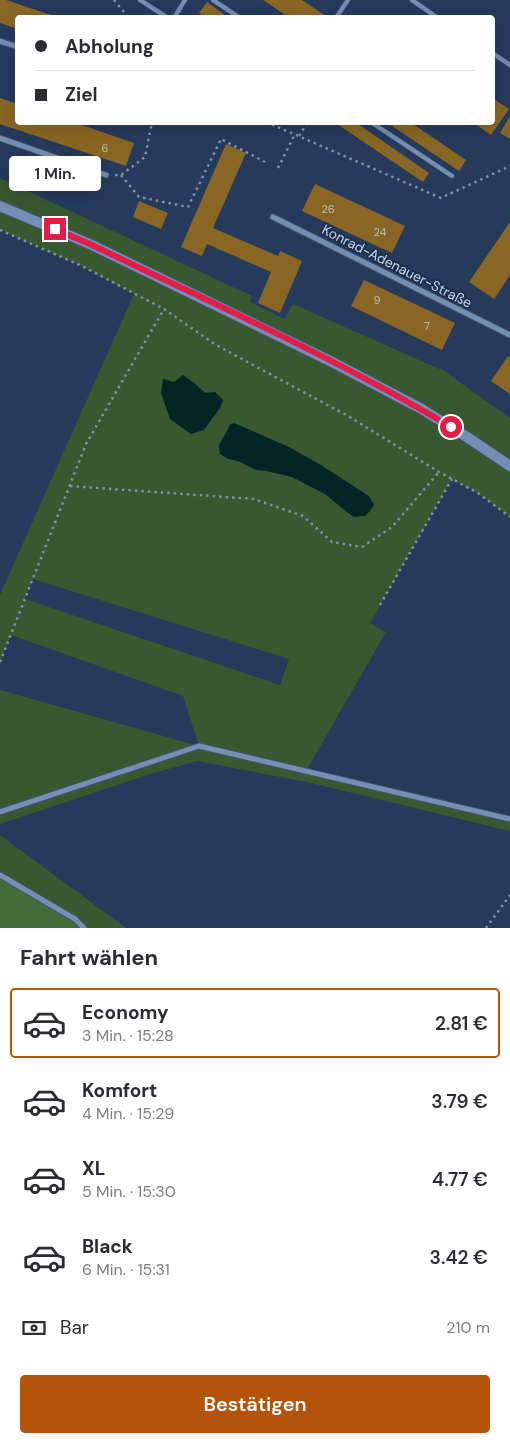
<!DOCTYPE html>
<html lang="de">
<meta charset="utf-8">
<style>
body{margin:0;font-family:"DM Sans",sans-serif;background:#f2f2f3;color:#2b2b33;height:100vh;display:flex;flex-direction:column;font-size:19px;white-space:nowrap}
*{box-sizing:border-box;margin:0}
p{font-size:16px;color:#7c7c81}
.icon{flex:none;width:28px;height:28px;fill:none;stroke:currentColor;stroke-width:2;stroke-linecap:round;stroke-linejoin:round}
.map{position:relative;height:928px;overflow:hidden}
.panel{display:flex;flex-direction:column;background:#fff;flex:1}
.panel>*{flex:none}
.banner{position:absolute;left:15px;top:15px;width:480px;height:110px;border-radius:5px;box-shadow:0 5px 20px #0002;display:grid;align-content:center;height:110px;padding:0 20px;background:#fff}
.end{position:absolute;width:22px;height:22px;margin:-11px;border:6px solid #e11d48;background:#fff;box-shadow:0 0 0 2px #fff}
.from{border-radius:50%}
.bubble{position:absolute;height:35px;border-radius:5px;background:#fff;box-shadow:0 5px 20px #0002;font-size:16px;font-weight:600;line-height:35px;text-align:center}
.banner b{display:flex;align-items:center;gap:18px;height:48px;font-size:19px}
.banner b+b{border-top:1px solid #e1e1e2}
.banner i{width:12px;height:12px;background:#2b2b33}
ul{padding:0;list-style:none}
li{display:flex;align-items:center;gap:15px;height:70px;margin:0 10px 8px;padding:0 10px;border:2px solid transparent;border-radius:5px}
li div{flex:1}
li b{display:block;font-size:19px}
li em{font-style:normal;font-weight:600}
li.active{border-color:#b45309}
li>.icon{width:45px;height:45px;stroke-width:1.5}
h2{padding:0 20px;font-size:22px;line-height:60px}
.pay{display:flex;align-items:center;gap:12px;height:55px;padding:0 20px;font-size:19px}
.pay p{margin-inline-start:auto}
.action{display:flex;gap:10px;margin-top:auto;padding:10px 20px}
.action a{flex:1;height:58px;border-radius:5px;background:#b45309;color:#fff;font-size:20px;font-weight:600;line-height:58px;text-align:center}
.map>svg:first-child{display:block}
.green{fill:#38582f;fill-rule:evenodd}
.forest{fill:#436d38}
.water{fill:#042526}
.building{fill:#896623}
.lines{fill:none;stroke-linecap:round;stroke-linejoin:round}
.lane-casing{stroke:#425470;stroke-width:5.5}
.street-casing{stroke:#425470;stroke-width:7}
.secondary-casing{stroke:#425470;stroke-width:12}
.path{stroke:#7f8faa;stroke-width:2.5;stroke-dasharray:2.5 4;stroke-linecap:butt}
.lane{stroke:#758eb4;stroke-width:4}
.street{stroke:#758eb4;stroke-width:5}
.secondary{stroke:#758eb4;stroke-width:10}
.route{stroke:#e11d48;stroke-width:6}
.labels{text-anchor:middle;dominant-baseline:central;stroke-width:4;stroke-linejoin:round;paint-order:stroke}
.number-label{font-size:11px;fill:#babbba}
.street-label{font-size:14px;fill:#cad7ec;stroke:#1c3050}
</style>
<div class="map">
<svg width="510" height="928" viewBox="0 0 510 928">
<rect width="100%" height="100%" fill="#263a5c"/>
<g class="green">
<path d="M 0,178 L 252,296 L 250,302 L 284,319 L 293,304 L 444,371 L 510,418 L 510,517 L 478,493 L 452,479 L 370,623 L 386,632 L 306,771 L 510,819 L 510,831 L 307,782 L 197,761 L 147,775 L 0,824 L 0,690 L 199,746 L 183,696 L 11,635 L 0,662 L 0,595 L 134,294 L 82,266 L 0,230 ZM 163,379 L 174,382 L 194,383 L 205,393 L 170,419 L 166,407 ZM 33,579 L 289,659 L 280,685 L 25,599 Z"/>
<polygon points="0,835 126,928 84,928 0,875"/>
</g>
<polygon class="forest" points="0,875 75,919 84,928 0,928"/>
<g class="water">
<polygon points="183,375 194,383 205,393 215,392 223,400 220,408 204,430 191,434 170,419 161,393 163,379 174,382"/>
<polygon points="234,423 289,447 321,465 369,496 374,505 370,511 365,516 354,517 348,513 325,494 292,477 266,471 256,470 238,461 228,459 220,454 219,445 230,425"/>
</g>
<g class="building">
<polygon points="0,0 6,0 60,18 18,18 18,29 0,23"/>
<polygon points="263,0 302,0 329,18 290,18"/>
<polygon points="207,2 229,18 206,18 199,13"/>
<polygon points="0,98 18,104 18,122 73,122 134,143 126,166 0,124"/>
<polygon points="492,98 509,109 491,135 472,122 492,122"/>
<polygon points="510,116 510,139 500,133"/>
<polygon points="334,122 355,122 429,173 423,182"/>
<polygon points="386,122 410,122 466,160 459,171"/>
<polygon points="226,144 246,153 213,228 278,256 280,251 302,261 280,313 258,303 271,272 207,244 202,256 181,247"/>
<polygon points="315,184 405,226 392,253 302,211"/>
<polygon points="139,201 168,213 161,229 133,217"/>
<polygon points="510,222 510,275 494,299 469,282"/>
<polygon points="364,280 455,323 442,350 351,306"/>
<polygon points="508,356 510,358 510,394 491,381"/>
</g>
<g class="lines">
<defs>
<g id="lane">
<polyline points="140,0 168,18"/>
<polyline points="213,0 240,18"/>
<polyline points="412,0 438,18"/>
<polyline points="174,18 185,0"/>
<polyline points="336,18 348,0"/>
<polyline points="492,53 510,65"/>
<polyline points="371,122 452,176"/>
</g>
<g id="street">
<polyline points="0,41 18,47"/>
<polyline points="0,138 106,175"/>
<polyline points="273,217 510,335"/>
<polyline points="0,812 199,746 510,819"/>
<polyline points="0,875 75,919 84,928"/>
</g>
<polyline id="secondary" points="0,206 92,245 330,361 420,408 467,437 510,466"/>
</defs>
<use href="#lane" class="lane-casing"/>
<use href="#street" class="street-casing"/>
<use href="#secondary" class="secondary-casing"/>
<g class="path">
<polyline points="114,0 129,18"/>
<polyline points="266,122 441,198 510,166"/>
<polyline points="299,136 308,122"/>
<polyline points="278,168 295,134"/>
<polyline points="115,175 121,175 145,157 152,122"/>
<polyline points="121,175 139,197 188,207 221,139 265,162"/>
<polyline points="0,230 82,266 164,309 216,345 348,416 439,472 478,493 510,517"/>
<polyline points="70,486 254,499 303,516 332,542 362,547 392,527 439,472"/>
<polyline points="380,605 452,479"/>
<polyline points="0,662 86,444 164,309"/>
<polyline points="486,928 510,895"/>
</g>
<use href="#lane" class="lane"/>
<use href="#street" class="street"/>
<use href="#secondary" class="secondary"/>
</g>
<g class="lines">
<path class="route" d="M 55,229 L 92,245 C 212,303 336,358 451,427"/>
</g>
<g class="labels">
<g class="number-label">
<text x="105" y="148">6</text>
<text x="328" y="209">26</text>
<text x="380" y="232">24</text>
<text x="377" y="300">9</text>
<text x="427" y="326">7</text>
</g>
<g class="street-label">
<text transform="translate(397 266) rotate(27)">Konrad-Adenauer-Straße</text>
</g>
</g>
</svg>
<i class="end from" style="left:451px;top:427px"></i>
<i class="end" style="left:55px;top:229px"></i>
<div class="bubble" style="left:9px;top:156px;width:92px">1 Min.</div>
<div class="banner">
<b><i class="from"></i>Abholung</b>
<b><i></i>Ziel</b>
</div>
</div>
<section class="panel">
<h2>Fahrt wählen</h2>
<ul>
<li class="active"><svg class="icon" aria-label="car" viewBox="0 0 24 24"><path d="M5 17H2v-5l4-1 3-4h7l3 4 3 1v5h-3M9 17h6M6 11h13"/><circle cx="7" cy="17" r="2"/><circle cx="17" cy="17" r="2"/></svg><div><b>Economy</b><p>3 Min. · 15:28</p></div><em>2.81 €</em></li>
<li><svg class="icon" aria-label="car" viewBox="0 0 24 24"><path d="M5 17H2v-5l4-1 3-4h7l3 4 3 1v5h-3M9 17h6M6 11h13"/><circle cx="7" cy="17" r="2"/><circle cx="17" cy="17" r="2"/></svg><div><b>Komfort</b><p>4 Min. · 15:29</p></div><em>3.79 €</em></li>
<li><svg class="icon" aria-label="car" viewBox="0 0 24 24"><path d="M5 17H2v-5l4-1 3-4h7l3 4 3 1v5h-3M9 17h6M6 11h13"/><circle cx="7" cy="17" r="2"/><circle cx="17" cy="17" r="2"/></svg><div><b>XL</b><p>5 Min. · 15:30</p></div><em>4.77 €</em></li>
<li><svg class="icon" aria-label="car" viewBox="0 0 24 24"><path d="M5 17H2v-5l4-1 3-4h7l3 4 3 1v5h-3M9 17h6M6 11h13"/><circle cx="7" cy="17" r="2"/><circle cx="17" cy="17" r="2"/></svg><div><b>Black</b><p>6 Min. · 15:31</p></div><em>3.42 €</em></li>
</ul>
<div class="pay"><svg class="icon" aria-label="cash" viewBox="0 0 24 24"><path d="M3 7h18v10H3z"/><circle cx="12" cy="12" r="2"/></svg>Bar<p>210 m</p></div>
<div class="action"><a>Bestätigen</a></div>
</section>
